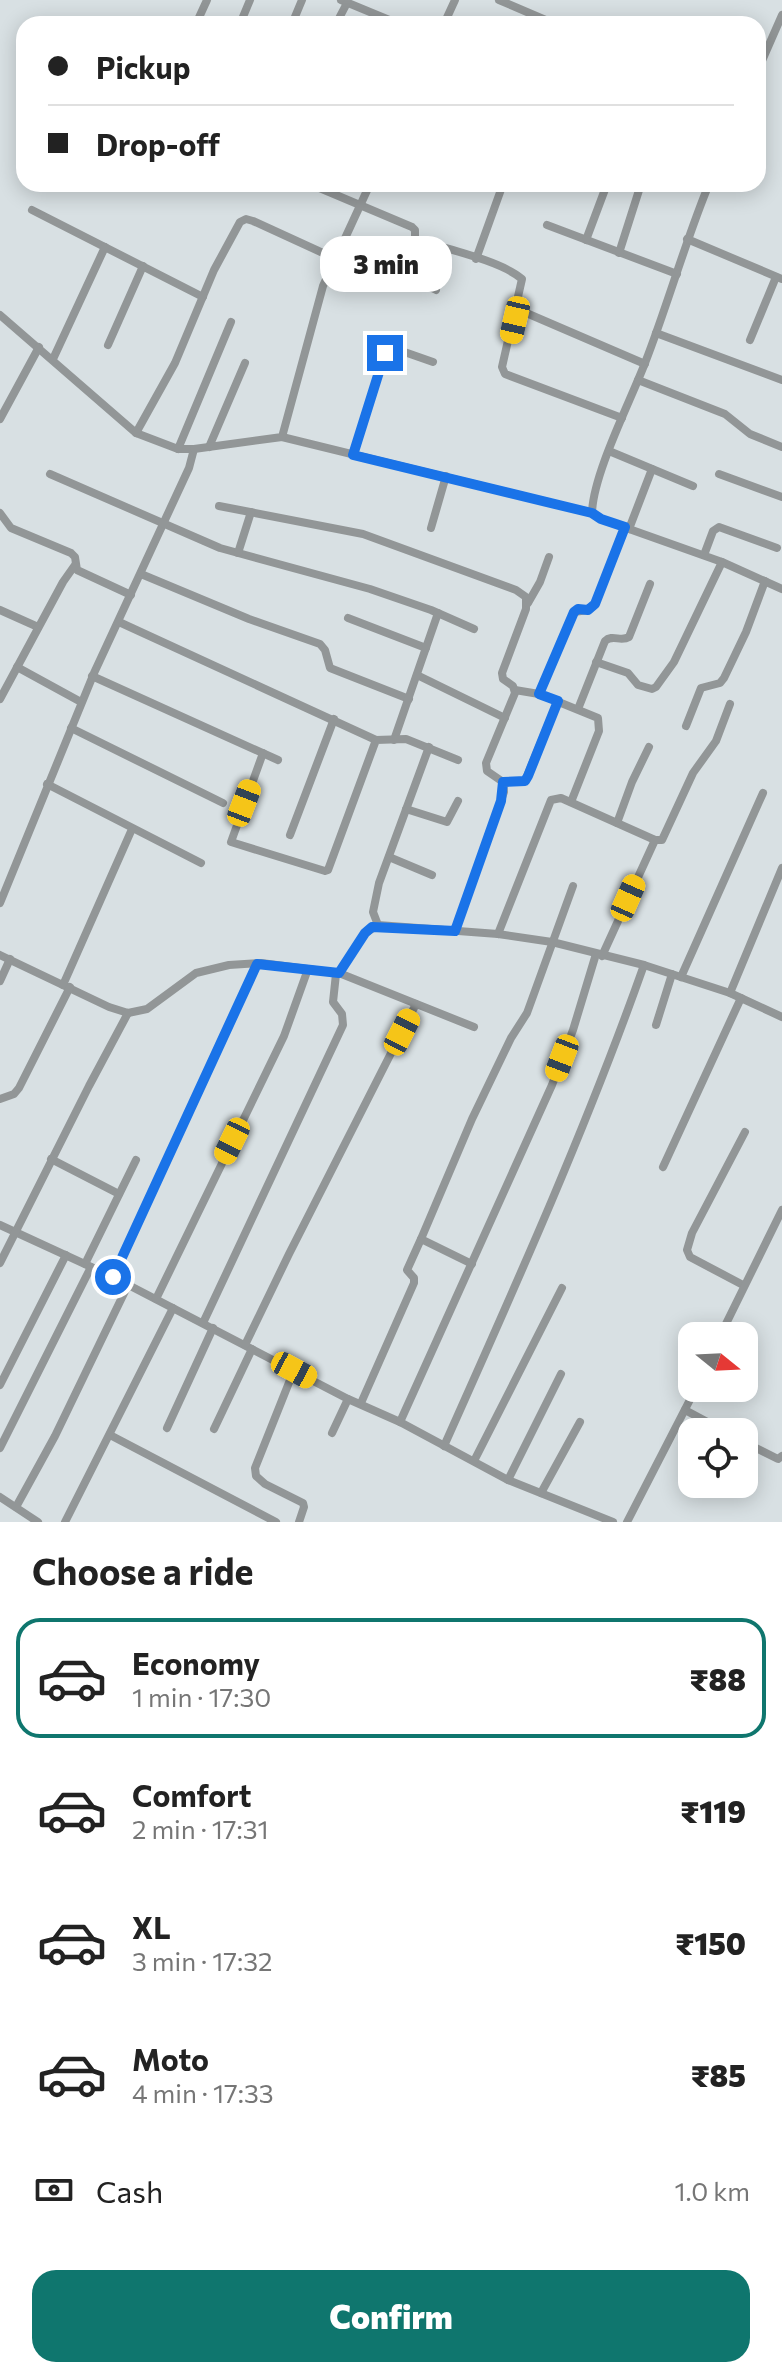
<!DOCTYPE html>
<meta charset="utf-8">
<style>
body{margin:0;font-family:Commissioner,sans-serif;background:#f2f2f2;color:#222;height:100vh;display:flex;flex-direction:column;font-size:30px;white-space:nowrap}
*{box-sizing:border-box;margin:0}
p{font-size:26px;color:#767676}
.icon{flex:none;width:44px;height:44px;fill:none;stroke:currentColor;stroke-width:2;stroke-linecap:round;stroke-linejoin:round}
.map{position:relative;height:1522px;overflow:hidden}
.sheet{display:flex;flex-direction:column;background:#fff;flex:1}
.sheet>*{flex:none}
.banner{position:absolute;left:16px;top:16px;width:750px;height:176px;border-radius:24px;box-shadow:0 4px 20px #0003;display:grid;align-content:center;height:176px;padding:0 32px;background:#fff}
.needle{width:52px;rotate:108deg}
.tools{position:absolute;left:678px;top:1322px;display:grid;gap:16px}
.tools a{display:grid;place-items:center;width:80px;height:80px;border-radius:16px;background:#fff;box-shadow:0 4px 20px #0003;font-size:40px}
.end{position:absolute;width:36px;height:36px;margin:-18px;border:10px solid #1a73e8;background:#fff;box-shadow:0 0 0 4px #fff}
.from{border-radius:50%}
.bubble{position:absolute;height:56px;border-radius:24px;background:#fff;box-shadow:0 4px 20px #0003;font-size:26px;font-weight:800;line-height:56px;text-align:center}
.car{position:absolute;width:24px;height:48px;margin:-24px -12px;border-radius:10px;box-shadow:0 0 6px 2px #0007;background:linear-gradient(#f5c518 24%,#345 0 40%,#f5c518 0 76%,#345 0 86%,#f5c518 0)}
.banner b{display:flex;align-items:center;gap:28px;height:76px;font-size:30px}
.banner b+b{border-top:2px solid #e0e0e0}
.banner i{width:20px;height:20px;background:#222}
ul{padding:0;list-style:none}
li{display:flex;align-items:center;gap:24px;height:120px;margin:0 16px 12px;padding:0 16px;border:4px solid transparent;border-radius:24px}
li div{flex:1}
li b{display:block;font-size:30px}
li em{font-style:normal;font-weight:800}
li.current{border-color:#0f766e}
li>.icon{width:72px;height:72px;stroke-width:1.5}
h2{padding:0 32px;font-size:36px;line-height:96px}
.pay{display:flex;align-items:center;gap:20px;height:88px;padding:0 32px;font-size:30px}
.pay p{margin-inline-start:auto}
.primary-button{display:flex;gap:16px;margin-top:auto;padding:16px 32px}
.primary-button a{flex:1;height:92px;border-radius:24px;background:#0f766e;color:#fff;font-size:32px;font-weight:800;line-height:92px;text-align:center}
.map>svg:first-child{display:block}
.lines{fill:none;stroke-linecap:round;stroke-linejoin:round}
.minor{stroke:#929697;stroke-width:8}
.route{stroke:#1a73e8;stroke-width:10}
</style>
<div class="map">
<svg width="782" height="1522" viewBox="0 0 782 1522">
<rect width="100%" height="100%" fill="#d8e0e3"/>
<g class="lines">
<g class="minor">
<polyline points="341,0 399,24"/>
<polyline points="499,0 555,24"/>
<polyline points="196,24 207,0"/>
<polyline points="240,24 250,0"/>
<polyline points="292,24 302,0"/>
<polyline points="336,24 347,3"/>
<polyline points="444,24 455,0"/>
<polyline points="758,70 782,15"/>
<polyline points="310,184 412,227 415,230 415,239 404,275 436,290"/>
<path d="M 709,184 C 685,242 668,304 645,363 C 630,402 593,474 592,513 L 601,519 L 722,562 L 782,589"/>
<polyline points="32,210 203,297"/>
<polyline points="547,225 677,274"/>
<path d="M 415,239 C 443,248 502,261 522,279 L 502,367 L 505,374 L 622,418"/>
<polyline points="687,239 782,279"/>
<polyline points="586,240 607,184"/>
<polyline points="619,253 641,184"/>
<polyline points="476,259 503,184"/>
<polyline points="517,309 645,364"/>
<polyline points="0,315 136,433 178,449 194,449 189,468 94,673 0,903"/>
<polyline points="656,333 782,380"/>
<polyline points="750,340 776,277"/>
<polyline points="108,345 143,266"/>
<polyline points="53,359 105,247"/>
<polyline points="638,380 725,414 750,434 782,447"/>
<polyline points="0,419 39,347"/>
<polyline points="136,433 175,363 214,270 240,222 246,219 253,221 336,259"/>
<polyline points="282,437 592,513"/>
<polyline points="209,447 245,363"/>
<polyline points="178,449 231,322"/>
<polyline points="194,449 282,437 323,286 370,184"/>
<polyline points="609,451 693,486"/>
<polyline points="353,455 386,350 393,348 433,362"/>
<polyline points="50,474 220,548 370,589 431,610 474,629"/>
<polyline points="719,474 782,497"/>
<polyline points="219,506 363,534 516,590 526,597 526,609 502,673 503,679 513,686 515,693 486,763 487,771 503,782 504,792 455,931"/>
<polyline points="0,513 11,528 71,553 75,557 77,570 131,595"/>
<polyline points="431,528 446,476"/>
<polyline points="629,529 652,469"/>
<polyline points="238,553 251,512"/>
<polyline points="704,555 713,531 719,527 777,548"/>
<polyline points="141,574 249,619 320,644 325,650 330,668 409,699"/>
<polyline points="528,603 540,582 549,557"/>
<polyline points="0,610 38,627"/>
<polyline points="348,618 426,648"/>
<polyline points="119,622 376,740"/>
<polyline points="596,662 628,673 638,685 652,689 656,687 674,662 722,562"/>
<polyline points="17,667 81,702"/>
<polyline points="417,675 505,718"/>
<polyline points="92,676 278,760"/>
<polyline points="515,690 539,694 598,718 599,731 571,802"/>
<polyline points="539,694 574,612 588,610 595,604 625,527"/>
<polyline points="0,699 63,582 75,565"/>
<path d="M 578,709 L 605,641 C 612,634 621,642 629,637 L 650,584"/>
<polyline points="686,726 701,688 720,683 724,678 746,632 765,581"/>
<polyline points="71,728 223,803"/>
<polyline points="394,740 438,613"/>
<polyline points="263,753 231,842 325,871 328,870 376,740 406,739 458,760"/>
<polyline points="503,782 525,781 558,701"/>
<polyline points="47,784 201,863"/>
<polyline points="406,809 447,822 458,801"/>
<polyline points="617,823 632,782 649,747"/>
<polyline points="290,835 334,719"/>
<polyline points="389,857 432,875"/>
<polyline points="378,925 373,912 379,883 429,747"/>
<polyline points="498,934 551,800 561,798 655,840 662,840 693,773 716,741 730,704"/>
<polyline points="0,955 109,1007 128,1013 147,1009 196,973 229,965 261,963 339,973 365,933 378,925 498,934 552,942 644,965 730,993 782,1017"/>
<polyline points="602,956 655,840"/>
<polyline points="339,973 474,1027"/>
<polyline points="681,977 763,793"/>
<polyline points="0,981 10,959"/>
<polyline points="63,985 132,829"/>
<polyline points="730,993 782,868"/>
<polyline points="656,1025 672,974"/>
<polyline points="0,1099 14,1094 19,1088 70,987"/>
<polyline points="51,1159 119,1194"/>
<polyline points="663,1167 741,998"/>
<polyline points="0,1225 113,1277 348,1399 400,1422 508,1480 613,1522"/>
<polyline points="0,1263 89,1086 128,1013"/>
<polyline points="85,1264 136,1160"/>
<polyline points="472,1264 421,1239 472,1119 511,1038 527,1013 573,886"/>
<polyline points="113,1277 257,964"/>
<polyline points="743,1285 690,1257 687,1250 692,1233 745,1132"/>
<polyline points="156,1299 284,1036 308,969"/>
<polyline points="203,1323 343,1025 342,1014 333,1002 336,974"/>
<polyline points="720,1336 782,1210"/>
<polyline points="245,1345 289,1254 416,1004"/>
<polyline points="294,1370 255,1468 256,1476 265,1484 303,1503 304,1507 299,1522"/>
<polyline points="0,1385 66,1255"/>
<polyline points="361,1403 414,1283 414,1278 407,1270 421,1239"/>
<polyline points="685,1410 726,1432"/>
<polyline points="400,1422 552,1085 573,1030 596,954"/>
<polyline points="167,1428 213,1328"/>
<polyline points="214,1429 252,1349"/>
<polyline points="332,1433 348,1399"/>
<polyline points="110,1435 276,1522"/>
<polyline points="744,1442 778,1459 782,1456"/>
<path d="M 444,1446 C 515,1287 586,1129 644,965"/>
<polyline points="0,1448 91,1267"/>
<polyline points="474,1461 562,1288"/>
<polyline points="508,1480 561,1374"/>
<polyline points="541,1493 580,1422"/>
<polyline points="0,1497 38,1522"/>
<polyline points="16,1507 55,1436 128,1285"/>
<polyline points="65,1522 173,1308"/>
<polyline points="627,1522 696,1388"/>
</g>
</g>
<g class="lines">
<polyline class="route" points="113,1277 257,964 339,973 365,933 372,927 455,931 501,801 503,782 525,781 528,776 558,701 539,694 574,612 578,609 588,610 595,604 625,527 601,519 592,513 353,455 385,353"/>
</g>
</svg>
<div class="tools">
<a><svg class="needle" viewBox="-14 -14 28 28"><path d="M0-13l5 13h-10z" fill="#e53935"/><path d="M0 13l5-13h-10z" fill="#767676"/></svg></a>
<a><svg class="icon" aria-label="locate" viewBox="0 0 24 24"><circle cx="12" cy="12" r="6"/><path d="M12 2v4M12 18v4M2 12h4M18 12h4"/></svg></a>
</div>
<i class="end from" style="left:113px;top:1277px"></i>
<i class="end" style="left:385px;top:353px"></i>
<div class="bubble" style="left:320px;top:236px;width:132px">3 min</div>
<i class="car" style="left:515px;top:320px;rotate:193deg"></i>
<i class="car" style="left:244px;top:803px;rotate:21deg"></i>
<i class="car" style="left:628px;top:898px;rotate:24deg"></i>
<i class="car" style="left:402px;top:1032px;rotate:27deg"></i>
<i class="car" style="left:562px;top:1058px;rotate:201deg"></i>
<i class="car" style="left:232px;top:1141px;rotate:206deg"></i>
<i class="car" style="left:294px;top:1370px;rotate:118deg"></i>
<div class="banner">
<b><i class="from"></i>Pickup</b>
<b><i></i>Drop-off</b>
</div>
</div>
<section class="sheet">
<h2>Choose a ride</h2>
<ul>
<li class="current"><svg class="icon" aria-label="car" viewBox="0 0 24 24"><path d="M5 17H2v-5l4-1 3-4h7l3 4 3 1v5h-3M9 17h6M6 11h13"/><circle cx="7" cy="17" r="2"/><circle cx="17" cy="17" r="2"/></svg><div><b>Economy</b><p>1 min · 17:30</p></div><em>₹88</em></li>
<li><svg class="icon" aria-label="car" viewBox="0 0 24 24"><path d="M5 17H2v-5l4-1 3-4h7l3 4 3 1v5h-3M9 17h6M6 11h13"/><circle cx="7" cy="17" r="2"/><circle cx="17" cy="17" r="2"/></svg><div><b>Comfort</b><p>2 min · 17:31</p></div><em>₹119</em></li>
<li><svg class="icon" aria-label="car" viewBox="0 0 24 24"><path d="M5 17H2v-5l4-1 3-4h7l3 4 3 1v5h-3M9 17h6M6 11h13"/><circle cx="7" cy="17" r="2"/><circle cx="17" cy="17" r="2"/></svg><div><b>XL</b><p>3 min · 17:32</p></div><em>₹150</em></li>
<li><svg class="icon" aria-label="car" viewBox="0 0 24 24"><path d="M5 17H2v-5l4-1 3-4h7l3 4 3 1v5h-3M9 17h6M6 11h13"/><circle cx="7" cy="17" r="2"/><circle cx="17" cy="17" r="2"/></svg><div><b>Moto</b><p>4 min · 17:33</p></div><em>₹85</em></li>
</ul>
<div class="pay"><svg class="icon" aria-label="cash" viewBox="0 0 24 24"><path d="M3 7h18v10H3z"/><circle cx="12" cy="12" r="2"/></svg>Cash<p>1.0 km</p></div>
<div class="primary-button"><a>Confirm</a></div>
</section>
